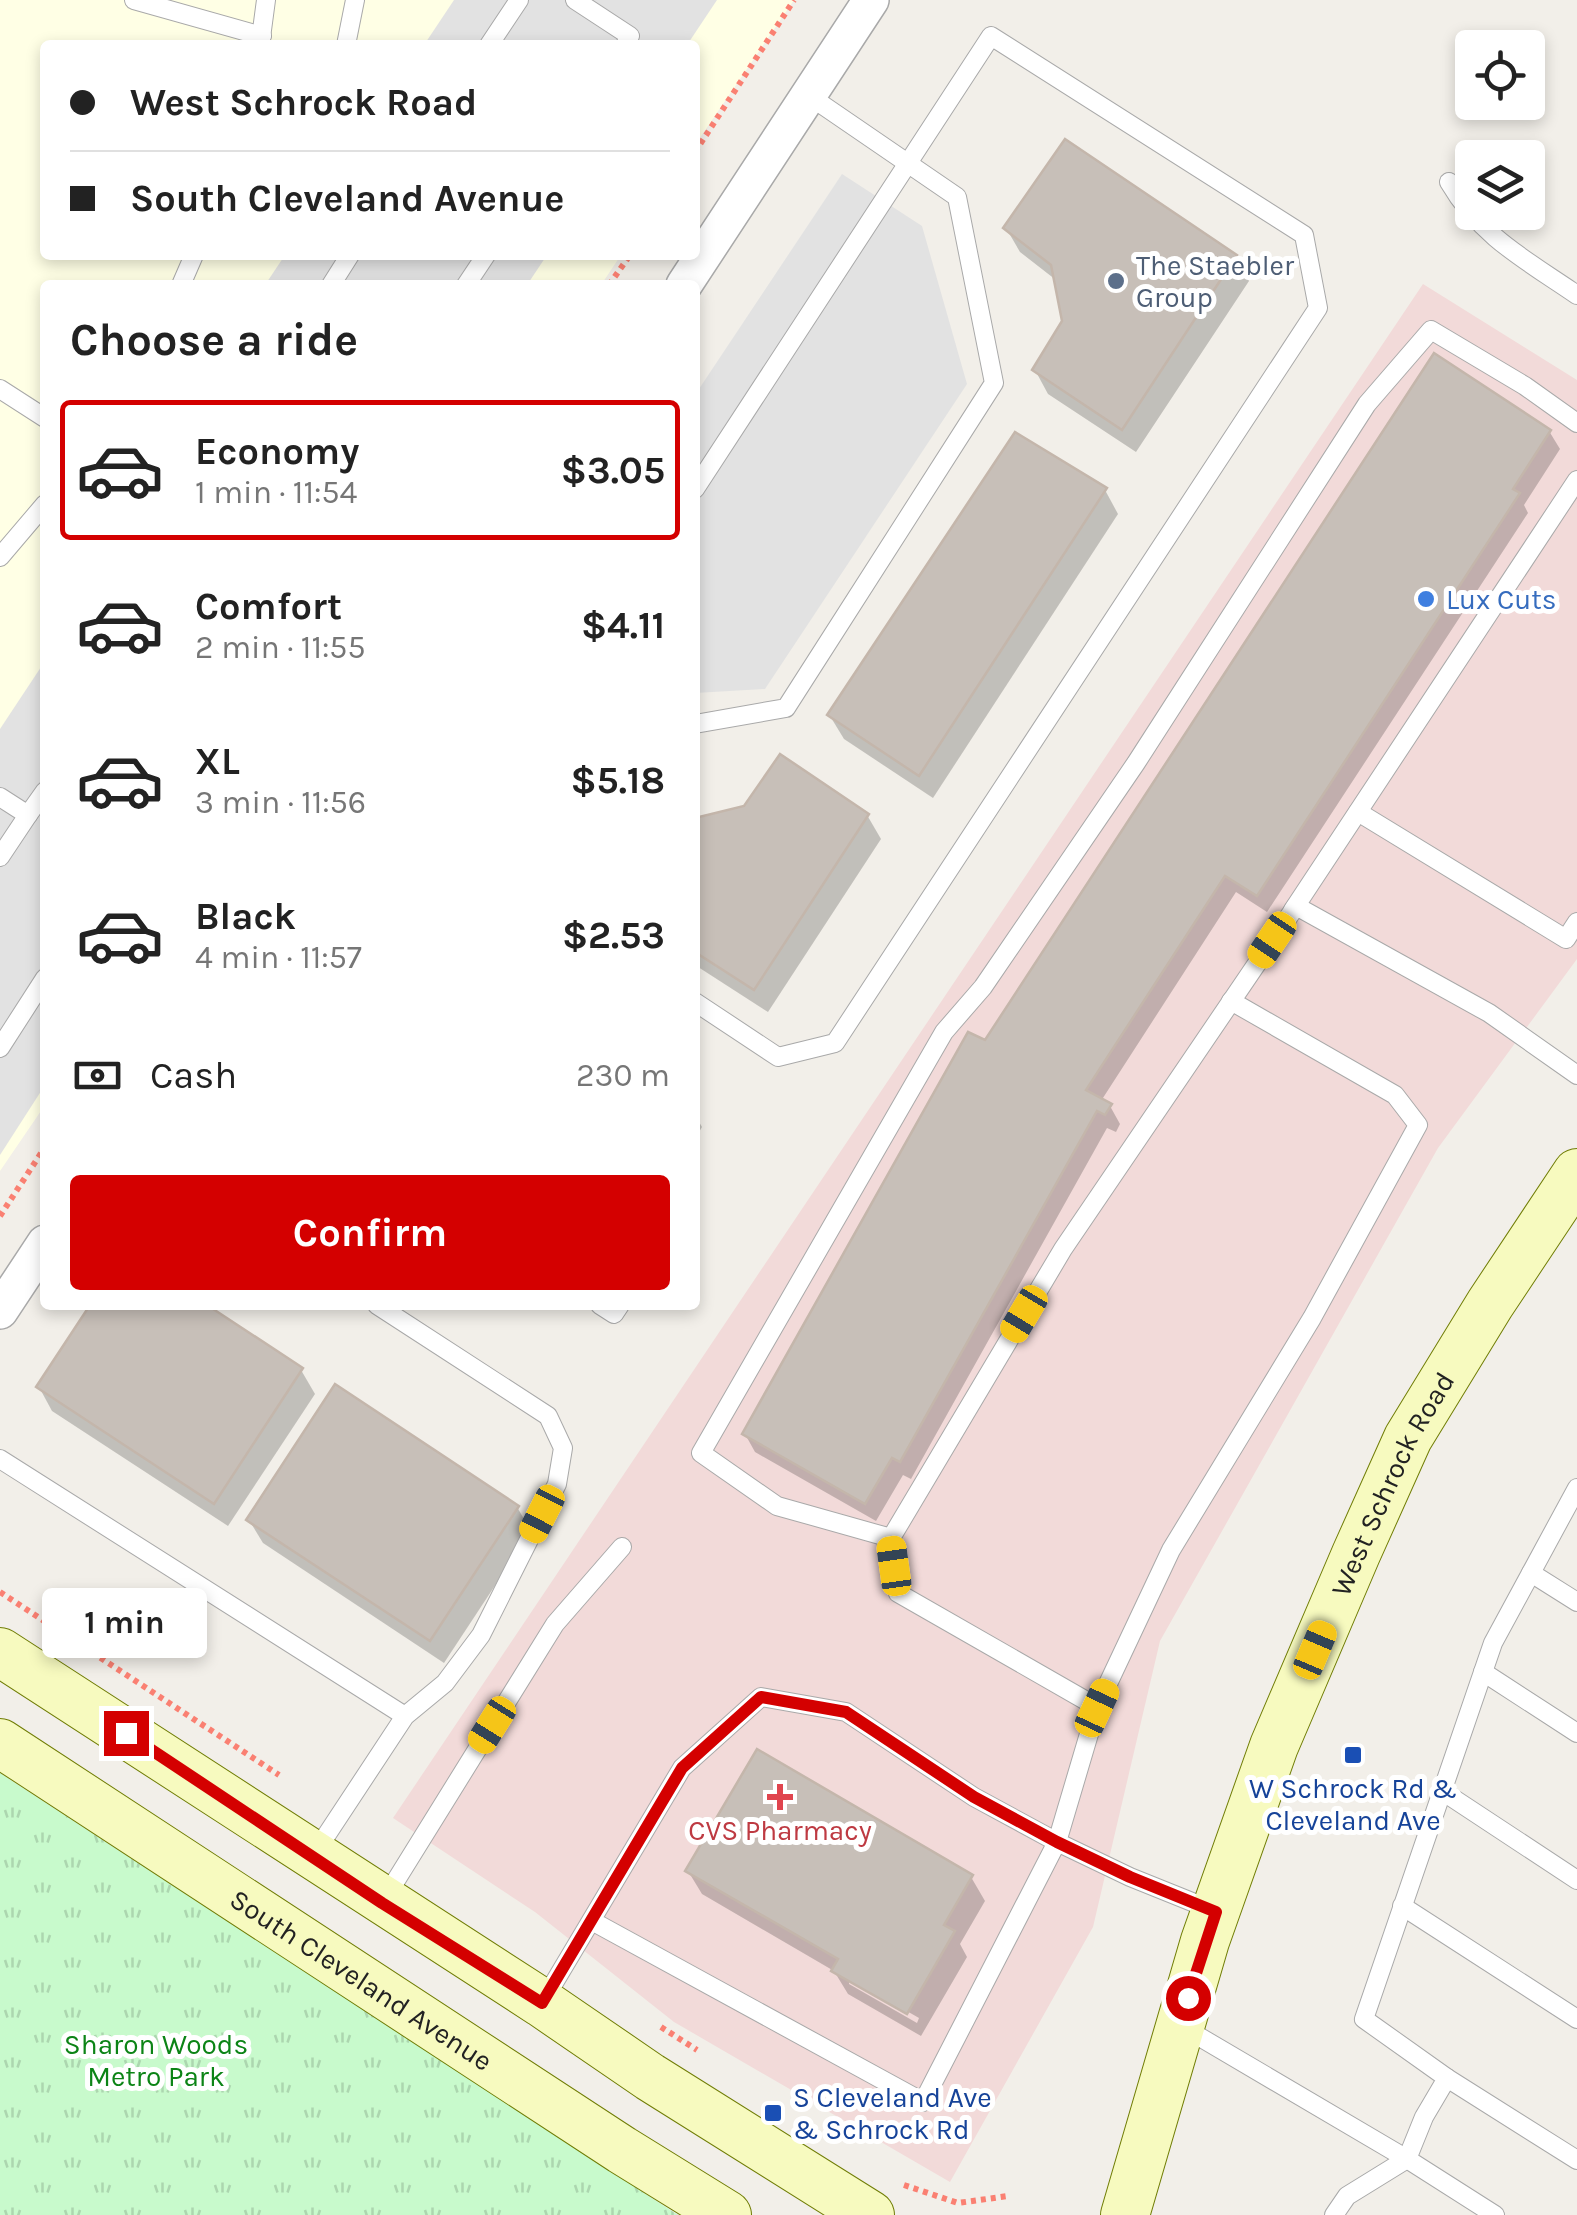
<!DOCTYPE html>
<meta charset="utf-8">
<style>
body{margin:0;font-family:Karla,sans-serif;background:#f6f6f6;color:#222;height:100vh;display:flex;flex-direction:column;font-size:38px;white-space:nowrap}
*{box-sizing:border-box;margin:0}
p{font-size:32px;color:#767676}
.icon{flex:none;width:55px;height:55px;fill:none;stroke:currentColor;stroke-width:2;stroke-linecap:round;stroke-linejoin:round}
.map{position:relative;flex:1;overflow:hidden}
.sheet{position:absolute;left:40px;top:280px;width:660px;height:1030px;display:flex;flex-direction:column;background:#fff;border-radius:10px;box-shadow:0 5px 15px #0003}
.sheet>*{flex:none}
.guide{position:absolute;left:40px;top:40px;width:660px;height:220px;border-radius:10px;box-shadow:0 5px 15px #0003;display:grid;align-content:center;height:220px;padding:0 30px;background:#fff}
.buttons{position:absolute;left:1455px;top:30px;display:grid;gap:20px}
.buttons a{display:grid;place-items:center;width:90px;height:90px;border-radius:10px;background:#fff;box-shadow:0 5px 15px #0003;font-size:50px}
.end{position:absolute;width:45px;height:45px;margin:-22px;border:12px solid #d40000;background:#fff;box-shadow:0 0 0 5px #fff}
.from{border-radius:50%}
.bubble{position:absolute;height:70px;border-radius:10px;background:#fff;box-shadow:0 5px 15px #0003;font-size:32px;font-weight:700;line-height:70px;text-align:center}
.car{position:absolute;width:30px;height:60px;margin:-30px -15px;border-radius:12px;box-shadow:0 0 8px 2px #0007;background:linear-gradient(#f5c518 24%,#345 0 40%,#f5c518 0 76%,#345 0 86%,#f5c518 0)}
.guide b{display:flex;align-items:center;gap:35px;height:95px;font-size:38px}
.guide b+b{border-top:2px solid #e0e0e0}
.guide i{width:25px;height:25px;background:#222}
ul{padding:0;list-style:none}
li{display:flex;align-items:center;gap:30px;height:140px;margin:0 20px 15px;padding:0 10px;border:5px solid transparent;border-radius:10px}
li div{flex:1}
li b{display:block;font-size:38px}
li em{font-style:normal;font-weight:700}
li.on{border-color:#d40000}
li>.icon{width:90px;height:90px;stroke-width:1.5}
h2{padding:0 30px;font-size:45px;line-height:120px}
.pay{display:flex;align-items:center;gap:25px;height:110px;padding:0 30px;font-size:38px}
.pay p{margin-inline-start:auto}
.primary-button{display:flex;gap:20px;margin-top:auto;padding:20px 30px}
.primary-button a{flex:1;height:115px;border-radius:10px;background:#d40000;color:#fff;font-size:40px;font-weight:700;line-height:115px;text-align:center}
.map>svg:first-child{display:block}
.commercial{fill:#f2dad9}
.education{fill:#ffffe5}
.park{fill:url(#park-tufts)}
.parking{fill:#e2e2e2}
.shadow{fill:#0003;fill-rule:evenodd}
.building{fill:#c7bfb8;stroke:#c4b6ab;stroke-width:2.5}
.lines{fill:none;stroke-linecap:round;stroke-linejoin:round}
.lane-casing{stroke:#a9a9a9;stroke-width:20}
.street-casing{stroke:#a9a9a9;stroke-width:38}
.secondary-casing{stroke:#707d05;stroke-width:50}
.path{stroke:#fa8072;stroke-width:6;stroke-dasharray:5 5;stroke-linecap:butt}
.lane{stroke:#fff;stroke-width:18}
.street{stroke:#fff;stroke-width:35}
.secondary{stroke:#f7fabf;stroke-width:48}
.route{stroke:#d40000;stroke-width:12}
.service-dot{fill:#5c6f8a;stroke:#fff;stroke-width:4}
.shop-dot{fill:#3f7fe0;stroke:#fff;stroke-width:4}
.transit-dot{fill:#1a4fb4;stroke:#fff;stroke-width:4}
.health-dot{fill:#e0444e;stroke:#fff;stroke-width:4}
.labels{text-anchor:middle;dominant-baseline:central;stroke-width:10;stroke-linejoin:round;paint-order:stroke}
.service-label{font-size:28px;fill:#4e5e75;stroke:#fff;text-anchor:start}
.shop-label{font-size:28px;fill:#366cbe;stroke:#fff;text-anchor:start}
.street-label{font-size:28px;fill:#222;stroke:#fff}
.transit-label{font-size:28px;fill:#164399;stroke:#fff}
.health-label{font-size:28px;fill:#be3a42;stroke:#fff}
.park-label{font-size:28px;fill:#0c8416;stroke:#fff}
</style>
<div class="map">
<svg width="1577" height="2215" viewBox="0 0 1577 2215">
<defs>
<pattern id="park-tufts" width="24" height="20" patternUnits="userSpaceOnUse" patternTransform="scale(2.5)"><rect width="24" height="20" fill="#c8facc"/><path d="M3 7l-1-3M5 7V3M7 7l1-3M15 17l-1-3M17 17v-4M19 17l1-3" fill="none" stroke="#acd6af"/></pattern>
</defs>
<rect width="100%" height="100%" fill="#f2efe9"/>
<polygon class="commercial" points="1423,284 1577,380 1577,959 1438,1148 1160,1641 1093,1927 950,2182 674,2022 535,1912 393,1818"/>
<polygon class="education" points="0,0 794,0 695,145 695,45 45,45 45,255 621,255 601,285 45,285 45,1105 0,1171"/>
<polygon class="park" points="0,1773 678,2215 0,2215"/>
<g class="parking">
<polygon points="454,0 717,0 687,45 424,45"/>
<polygon points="842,174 922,226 967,384 765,689 695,693 695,395"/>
<polygon points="285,255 547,255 527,285 265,285"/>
<polygon points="45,661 45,1085 0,1155 0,729"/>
</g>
<g class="shadow">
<polygon points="1006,228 1235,257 1249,281 1136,452 1048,394 1035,370 1064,321 1056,280 1020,252"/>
<polygon points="1549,431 1560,449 1524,505 1528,513 1267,912 1236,892 1101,1101 1110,1106 1120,1124 1116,1132 1107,1128 911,1479 903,1475 876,1521 755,1452 745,1434 986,1043"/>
<polygon points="1105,490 1118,514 933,798 844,739 830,716"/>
<polygon points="867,815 881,839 768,1012 695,965 695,821"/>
<polygon points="695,1115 702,1127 695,1139"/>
<polygon points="93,1305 202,1305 301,1370 315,1394 228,1526 52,1411 39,1387"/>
<polygon points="517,1507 531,1531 444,1663 263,1543 249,1520"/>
<path d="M 688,1871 L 971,1877 L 985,1901 L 960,1944 L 967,1957 L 921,2036 L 848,1994 L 834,1971 L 702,1894 ZM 849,1978 L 919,2018 L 917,2023 L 849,1984 Z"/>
</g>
<g class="building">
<polygon points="1065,139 1237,255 1122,430 1032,370 1062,321 1051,265 1003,228"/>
<polygon points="1434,353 1551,430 1513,489 1520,493 1257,896 1225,876 1086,1090 1112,1104 1105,1115 1097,1111 900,1462 892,1458 865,1504 742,1434 968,1032 985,1040"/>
<polygon points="1015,432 1107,488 919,776 827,715"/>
<polygon points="780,754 869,814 754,990 695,952 695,818 744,806"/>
<polygon points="90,1305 207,1305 303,1368 214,1504 36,1387"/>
<polygon points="335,1384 519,1506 430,1641 246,1520"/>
<polygon points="757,1749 973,1875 944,1925 955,1931 907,2014 831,1971 838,1959 685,1871"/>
</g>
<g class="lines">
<defs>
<g id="lane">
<polyline points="134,0 262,36"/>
<polyline points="575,0 630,36 625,45"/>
<polyline points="260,45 266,0"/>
<polyline points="346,45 355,0"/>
<polyline points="489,45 519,0"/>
<path d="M 1449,182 C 1481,237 1526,260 1577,295"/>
<polyline points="181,285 194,255"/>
<polyline points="331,285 350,255"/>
<polyline points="466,285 486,255"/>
<polyline points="0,389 45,418"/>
<polyline points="695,489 991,36 1304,235 1318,308 835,1043 778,1057 695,1002"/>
<polyline points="0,557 45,504"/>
<polyline points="695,724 786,708 994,383 957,197 808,95"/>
<polyline points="0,797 28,815 45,791"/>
<polyline points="1358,812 1566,939 1577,922"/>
<polyline points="0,857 28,815"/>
<polyline points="1293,910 1577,480"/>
<polyline points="0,1048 45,978"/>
<polyline points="600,1305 614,1314 620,1305"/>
<polyline points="0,1459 405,1716"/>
<polyline points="891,1538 777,1506 701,1453 944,1032 983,987 1136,763 1367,404 1431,330 1525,386 1577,423"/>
<polyline points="1531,1573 1577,1602"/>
<polyline points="1483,1672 1577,1733"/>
<polyline points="1097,1707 1171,1550 1312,1318 1418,1125 1395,1095 1231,1001"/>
<polyline points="1442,1791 1577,1880"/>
<polyline points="314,1854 405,1716 445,1683 481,1635 557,1484 563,1448 548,1416 377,1305"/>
<polyline points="385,1898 555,1624 622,1547"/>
<polyline points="1402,1906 1577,2019"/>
<polyline points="1212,1910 1130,1877 1057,1842 1097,1707 898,1593 891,1538 1063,1249 1296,906 1489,1013 1577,1075"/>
<polyline points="542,2003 682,1768 761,1697 846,1712 974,1797 1057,1842 923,2102 592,1921"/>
<polyline points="1181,2026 1407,2159 1495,2215"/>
<polyline points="1447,2078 1577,2160"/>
<polyline points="1334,2215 1347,2196 1407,2159 1424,2117 1447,2078 1364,2019 1493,1643 1577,1488"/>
</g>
<g id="street">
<polyline points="684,285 871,0"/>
<polyline points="0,1311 45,1243"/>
</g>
<g id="secondary">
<polyline points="0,1652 542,2003 650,2077 870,2215"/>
<path id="s1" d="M 0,1743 L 622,2150 L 727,2215"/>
<path id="s2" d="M 1125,2215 L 1205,1941 L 1274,1746 L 1356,1554 L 1408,1438 L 1490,1304 L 1577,1173"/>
</g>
</defs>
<use href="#lane" class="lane-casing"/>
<use href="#street" class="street-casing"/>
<use href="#secondary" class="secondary-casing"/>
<g class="path">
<polyline points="695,152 794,0"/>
<polyline points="609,285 630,255"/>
<polyline points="0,1216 45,1147"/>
<polyline points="0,1592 279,1775"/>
<polyline points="661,2027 697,2050"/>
<polyline points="904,2185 958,2203 1008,2196"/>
</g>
<use href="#lane" class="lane"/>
<use href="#street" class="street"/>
<use href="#secondary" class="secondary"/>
</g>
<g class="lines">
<polyline class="route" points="126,1733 382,1903 542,2003 682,1768 761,1697 846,1712 974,1797 1057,1842 1130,1877 1216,1912 1188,1998"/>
</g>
<circle class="service-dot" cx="1116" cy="281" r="10"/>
<circle class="shop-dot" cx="1426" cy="599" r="10"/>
<g class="transit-dot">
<rect x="1343" y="1745" width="20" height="20" rx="5"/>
<rect x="763" y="2103" width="20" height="20" rx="5"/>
</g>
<path class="health-dot" d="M775 1782h10v10h10v10h-10v10h-10v-10h-10v-10h10z"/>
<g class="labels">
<g class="service-label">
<text x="1136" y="265">The Staebler<tspan x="1136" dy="32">Group</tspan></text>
</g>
<g class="shop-label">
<text x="1446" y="599">Lux Cuts</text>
</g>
<g class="street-label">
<text stroke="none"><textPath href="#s2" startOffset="780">West Schrock Road</textPath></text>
<text stroke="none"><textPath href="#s1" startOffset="432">South Cleveland Avenue</textPath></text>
</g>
<g class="transit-label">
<text x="1353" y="1788">W Schrock Rd &amp;<tspan x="1353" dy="32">Cleveland Ave</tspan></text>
<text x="793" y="2097" text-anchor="start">S Cleveland Ave<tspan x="793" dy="32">&amp; Schrock Rd</tspan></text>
</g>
<g class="health-label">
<text x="780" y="1830">CVS Pharmacy</text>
</g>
<g class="park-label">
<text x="156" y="2044">Sharon Woods<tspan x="156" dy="32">Metro Park</tspan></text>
</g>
</g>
</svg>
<div class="buttons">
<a><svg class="icon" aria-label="locate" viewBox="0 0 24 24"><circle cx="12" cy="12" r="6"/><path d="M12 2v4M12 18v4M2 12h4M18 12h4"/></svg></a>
<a><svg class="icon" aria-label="layers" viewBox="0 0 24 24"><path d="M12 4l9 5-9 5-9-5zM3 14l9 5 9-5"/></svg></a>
</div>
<i class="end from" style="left:1188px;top:1998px"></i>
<i class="end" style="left:126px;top:1733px"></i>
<div class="bubble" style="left:42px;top:1588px;width:165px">1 min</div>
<i class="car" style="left:1272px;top:940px;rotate:214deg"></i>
<i class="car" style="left:1024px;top:1314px;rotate:211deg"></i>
<i class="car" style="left:542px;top:1514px;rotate:207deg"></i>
<i class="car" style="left:894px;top:1566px;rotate:352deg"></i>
<i class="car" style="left:1315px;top:1650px;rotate:23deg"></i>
<i class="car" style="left:1097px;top:1708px;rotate:25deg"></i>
<i class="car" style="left:492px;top:1725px;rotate:212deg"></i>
<div class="guide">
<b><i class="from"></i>West Schrock Road</b>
<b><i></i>South Cleveland Avenue</b>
</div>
<section class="sheet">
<h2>Choose a ride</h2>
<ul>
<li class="on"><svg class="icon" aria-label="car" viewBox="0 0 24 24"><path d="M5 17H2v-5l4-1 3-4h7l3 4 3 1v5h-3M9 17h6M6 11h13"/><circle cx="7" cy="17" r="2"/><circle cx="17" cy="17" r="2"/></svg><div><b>Economy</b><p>1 min · 11:54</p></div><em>$3.05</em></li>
<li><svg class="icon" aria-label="car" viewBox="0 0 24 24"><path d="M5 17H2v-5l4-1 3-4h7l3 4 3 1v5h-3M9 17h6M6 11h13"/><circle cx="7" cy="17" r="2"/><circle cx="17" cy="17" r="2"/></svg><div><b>Comfort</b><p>2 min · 11:55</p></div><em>$4.11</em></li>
<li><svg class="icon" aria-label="car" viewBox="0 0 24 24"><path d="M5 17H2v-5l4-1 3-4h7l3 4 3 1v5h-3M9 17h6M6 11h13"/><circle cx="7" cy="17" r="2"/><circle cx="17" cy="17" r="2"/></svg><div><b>XL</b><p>3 min · 11:56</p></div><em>$5.18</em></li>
<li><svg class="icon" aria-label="car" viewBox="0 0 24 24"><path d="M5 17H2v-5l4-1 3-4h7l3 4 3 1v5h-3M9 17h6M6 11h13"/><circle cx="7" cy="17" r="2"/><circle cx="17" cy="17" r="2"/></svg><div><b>Black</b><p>4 min · 11:57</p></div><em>$2.53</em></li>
</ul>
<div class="pay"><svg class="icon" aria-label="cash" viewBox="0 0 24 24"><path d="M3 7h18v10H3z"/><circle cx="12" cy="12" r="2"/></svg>Cash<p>230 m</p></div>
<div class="primary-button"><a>Confirm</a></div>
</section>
</div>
